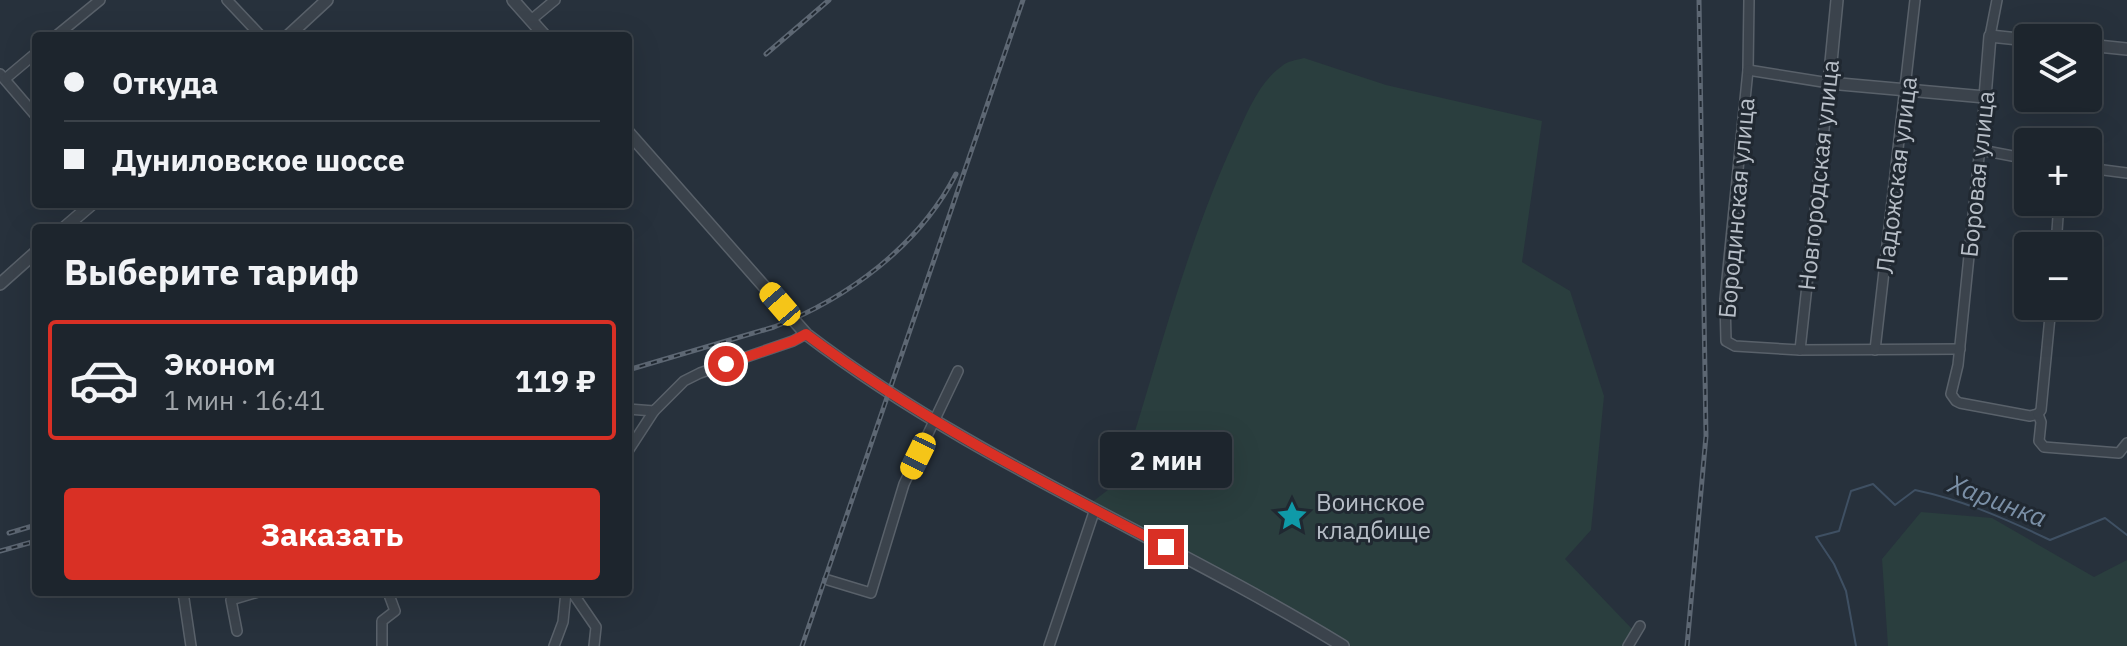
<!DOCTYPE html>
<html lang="ru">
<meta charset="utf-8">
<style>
body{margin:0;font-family:"IBM Plex Sans",sans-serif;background:#2a3139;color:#f1f3f6;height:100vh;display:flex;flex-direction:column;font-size:30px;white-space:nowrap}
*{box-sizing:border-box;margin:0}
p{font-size:26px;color:#a0a5aa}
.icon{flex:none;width:44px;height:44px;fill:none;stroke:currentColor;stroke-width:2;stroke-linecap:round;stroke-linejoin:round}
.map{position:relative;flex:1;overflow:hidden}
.side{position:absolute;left:32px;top:224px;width:600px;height:372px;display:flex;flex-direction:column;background:#1d252d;border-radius:8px;box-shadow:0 8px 32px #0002,0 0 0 2px #3b4249}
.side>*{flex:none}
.top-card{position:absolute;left:32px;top:32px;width:600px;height:176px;border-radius:8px;box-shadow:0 8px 32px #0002,0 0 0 2px #3b4249;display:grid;align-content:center;height:176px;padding:0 32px;background:#1d252d}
.fabs{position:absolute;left:2014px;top:24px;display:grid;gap:16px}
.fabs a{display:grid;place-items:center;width:88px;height:88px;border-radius:8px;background:#1d252d;box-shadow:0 8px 32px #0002,0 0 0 2px #3b4249;font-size:40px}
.end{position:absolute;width:36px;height:36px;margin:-18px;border:10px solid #d93025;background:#fff;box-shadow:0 0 0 4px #fff}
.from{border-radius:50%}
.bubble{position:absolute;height:56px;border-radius:8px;background:#1d252d;box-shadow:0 8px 32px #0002,0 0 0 2px #3b4249;font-size:26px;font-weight:700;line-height:56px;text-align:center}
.car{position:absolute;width:24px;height:48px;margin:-24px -12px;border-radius:10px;box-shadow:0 0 6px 2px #0007;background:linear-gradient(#f5c518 24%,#345 0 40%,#f5c518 0 76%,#345 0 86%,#f5c518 0)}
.top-card b{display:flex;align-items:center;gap:28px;height:76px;font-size:30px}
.top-card b+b{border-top:2px solid #3b4249}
.top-card i{width:20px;height:20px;background:#f1f3f6}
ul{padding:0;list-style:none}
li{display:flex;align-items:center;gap:24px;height:120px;margin:0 16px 12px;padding:0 16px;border:4px solid #3b4249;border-radius:8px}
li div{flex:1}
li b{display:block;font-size:30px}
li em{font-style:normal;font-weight:700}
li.selected{border-color:#d93025}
li>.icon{width:72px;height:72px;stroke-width:1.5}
h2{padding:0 32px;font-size:36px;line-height:96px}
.cta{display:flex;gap:16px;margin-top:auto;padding:16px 32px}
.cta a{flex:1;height:92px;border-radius:8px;background:#d93025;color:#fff;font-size:32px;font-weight:700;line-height:92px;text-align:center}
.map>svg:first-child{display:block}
.green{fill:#2a3e3e}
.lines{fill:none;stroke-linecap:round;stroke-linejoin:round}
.stream{stroke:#3f5063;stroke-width:2}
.minor-casing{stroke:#59616a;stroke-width:12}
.tertiary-casing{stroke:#59616a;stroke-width:14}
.minor{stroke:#3b434c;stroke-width:9}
.tertiary{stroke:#3b434c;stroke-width:11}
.rail-casing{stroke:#5d6773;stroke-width:5}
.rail{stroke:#202831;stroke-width:2;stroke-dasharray:6;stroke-linecap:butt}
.route{stroke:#d93025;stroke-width:10}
.labels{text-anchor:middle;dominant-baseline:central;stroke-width:6;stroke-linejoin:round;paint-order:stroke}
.street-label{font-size:24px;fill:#b7bec7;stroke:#202831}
.poi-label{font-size:24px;fill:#b7bec7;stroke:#202831;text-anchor:start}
.water-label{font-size:26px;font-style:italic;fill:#7b90a7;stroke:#202831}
</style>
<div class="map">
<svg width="2127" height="646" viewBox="0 0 2127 646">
<rect width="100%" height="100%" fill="#27313c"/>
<g class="green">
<path d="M 1304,58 L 1386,85 L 1542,121 L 1522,262 L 1570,291 L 1604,396 L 1591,530 L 1565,559 L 1634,631 L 1624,646 L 1351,646 L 1204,562 L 1091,503 L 1113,486 L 1124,467 C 1159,357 1187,242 1236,137 C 1247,113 1259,82 1282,66 C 1287,61 1297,60 1304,58 Z"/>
<polygon points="1921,512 1992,518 2094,577 2127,560 2127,646 1888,646 1882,559"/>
</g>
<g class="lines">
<path class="stream" d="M 1856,646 L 1846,591 L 1834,564 L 1816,537 L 1839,531 L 1851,491 L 1873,484 L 1895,505 L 1915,490 C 1963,500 2006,519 2050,540 L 2105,518 L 2127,535"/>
<defs>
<g id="minor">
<polyline points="227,0 261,36"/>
<polyline points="1749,0 1748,70 1725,299 1726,341 1735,346 1800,350 1960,349"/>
<polyline points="531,20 555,0"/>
<polyline points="56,36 100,0"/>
<polyline points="1990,36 1997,0"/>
<polyline points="1748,70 1829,83 1800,350"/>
<polyline points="0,74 36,116"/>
<polyline points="5,79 36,53"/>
<polyline points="1985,97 1958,365 1951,394 1956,401 1960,403 2030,416 2038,414"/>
<polyline points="1981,150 2028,159"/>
<polyline points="2088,168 2127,173"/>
<polyline points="2056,246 2059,202"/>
<polyline points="1875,350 1915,0"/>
<polyline points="628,409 654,411 684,381 700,373 793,341 806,334"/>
<polyline points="2038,414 2041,422 2039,441 2044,447 2119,453 2127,443"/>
<polyline points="2038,414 2041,410 2051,306"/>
<polyline points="628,451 654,411"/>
<polyline points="828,580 871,593 904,484 958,371"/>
<polyline points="183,592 191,646"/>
<polyline points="572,592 596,627 594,646"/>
<polyline points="237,631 231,600 258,592"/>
<polyline points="382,646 382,621 395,611 388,592"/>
<polyline points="554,646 563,622 566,592"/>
<polyline points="1049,646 1095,509"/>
<polyline points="1628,646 1640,626"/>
</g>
<g id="tertiary">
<polyline points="513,0 545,36"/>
<polyline points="1837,0 1829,83 1985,97 1990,36 2028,40"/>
<polyline points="288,36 327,0"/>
<polyline points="2088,45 2127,49"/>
<path d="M 628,132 L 806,334 C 971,460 1167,538 1343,646"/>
<polyline points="64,228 92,204"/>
<polyline points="0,284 36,252"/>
</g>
</defs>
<use href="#minor" class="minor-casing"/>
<use href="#tertiary" class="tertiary-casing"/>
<use href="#minor" class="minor"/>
<use href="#tertiary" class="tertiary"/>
<defs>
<g id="rail">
<polyline points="766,54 829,0"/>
<path d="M 628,370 L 774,327 C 848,298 919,246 956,174"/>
<polyline points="9,533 36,525"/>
<polyline points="0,551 36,541"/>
<polyline points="802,646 1023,0"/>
<polyline points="1687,646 1706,436 1699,0"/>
</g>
</defs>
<use href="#rail" class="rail-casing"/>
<use href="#rail" class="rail"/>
</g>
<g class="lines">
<path class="route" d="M 726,364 L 793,341 L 806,334 C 917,418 1043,483 1166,547"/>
</g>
<defs>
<symbol id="sight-bare" viewBox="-9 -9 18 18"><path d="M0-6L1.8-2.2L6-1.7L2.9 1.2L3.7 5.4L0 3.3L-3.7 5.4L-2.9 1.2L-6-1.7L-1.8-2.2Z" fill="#0f9aa8" stroke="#202831" stroke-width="2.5" paint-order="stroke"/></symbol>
</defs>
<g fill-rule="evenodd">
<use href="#sight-bare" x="1270" y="494" width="44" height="44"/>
</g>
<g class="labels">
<g class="street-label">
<text transform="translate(1977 174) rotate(-84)">Боровая улица</text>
<text transform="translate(1818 175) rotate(-84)">Новгородская улица</text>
<text transform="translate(1896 175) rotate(-83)">Ладожская улица</text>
<text transform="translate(1736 208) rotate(-85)">Бородинская улица</text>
</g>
<g class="poi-label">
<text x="1316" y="502">Воинское<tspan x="1316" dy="28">кладбище</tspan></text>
</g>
<g class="water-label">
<text transform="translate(1998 500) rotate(21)">Харинка</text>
</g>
</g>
</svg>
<div class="fabs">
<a><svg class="icon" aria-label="layers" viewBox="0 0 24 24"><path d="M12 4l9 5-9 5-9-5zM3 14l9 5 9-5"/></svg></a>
<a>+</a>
<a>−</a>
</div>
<i class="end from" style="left:726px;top:364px"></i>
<i class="end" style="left:1166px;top:547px"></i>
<div class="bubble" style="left:1100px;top:432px;width:132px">2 мин</div>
<i class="car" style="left:780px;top:304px;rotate:319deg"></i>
<i class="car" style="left:918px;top:456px;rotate:206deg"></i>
<div class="top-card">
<b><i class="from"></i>Откуда</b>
<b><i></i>Дуниловское шоссе</b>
</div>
<section class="side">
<h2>Выберите тариф</h2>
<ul>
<li class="selected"><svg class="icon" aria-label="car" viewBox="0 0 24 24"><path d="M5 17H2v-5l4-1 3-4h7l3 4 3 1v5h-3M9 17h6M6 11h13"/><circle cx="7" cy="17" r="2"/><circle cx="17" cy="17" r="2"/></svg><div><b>Эконом</b><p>1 мин · 16:41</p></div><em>119 ₽</em></li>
</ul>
<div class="cta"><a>Заказать</a></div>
</section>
</div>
